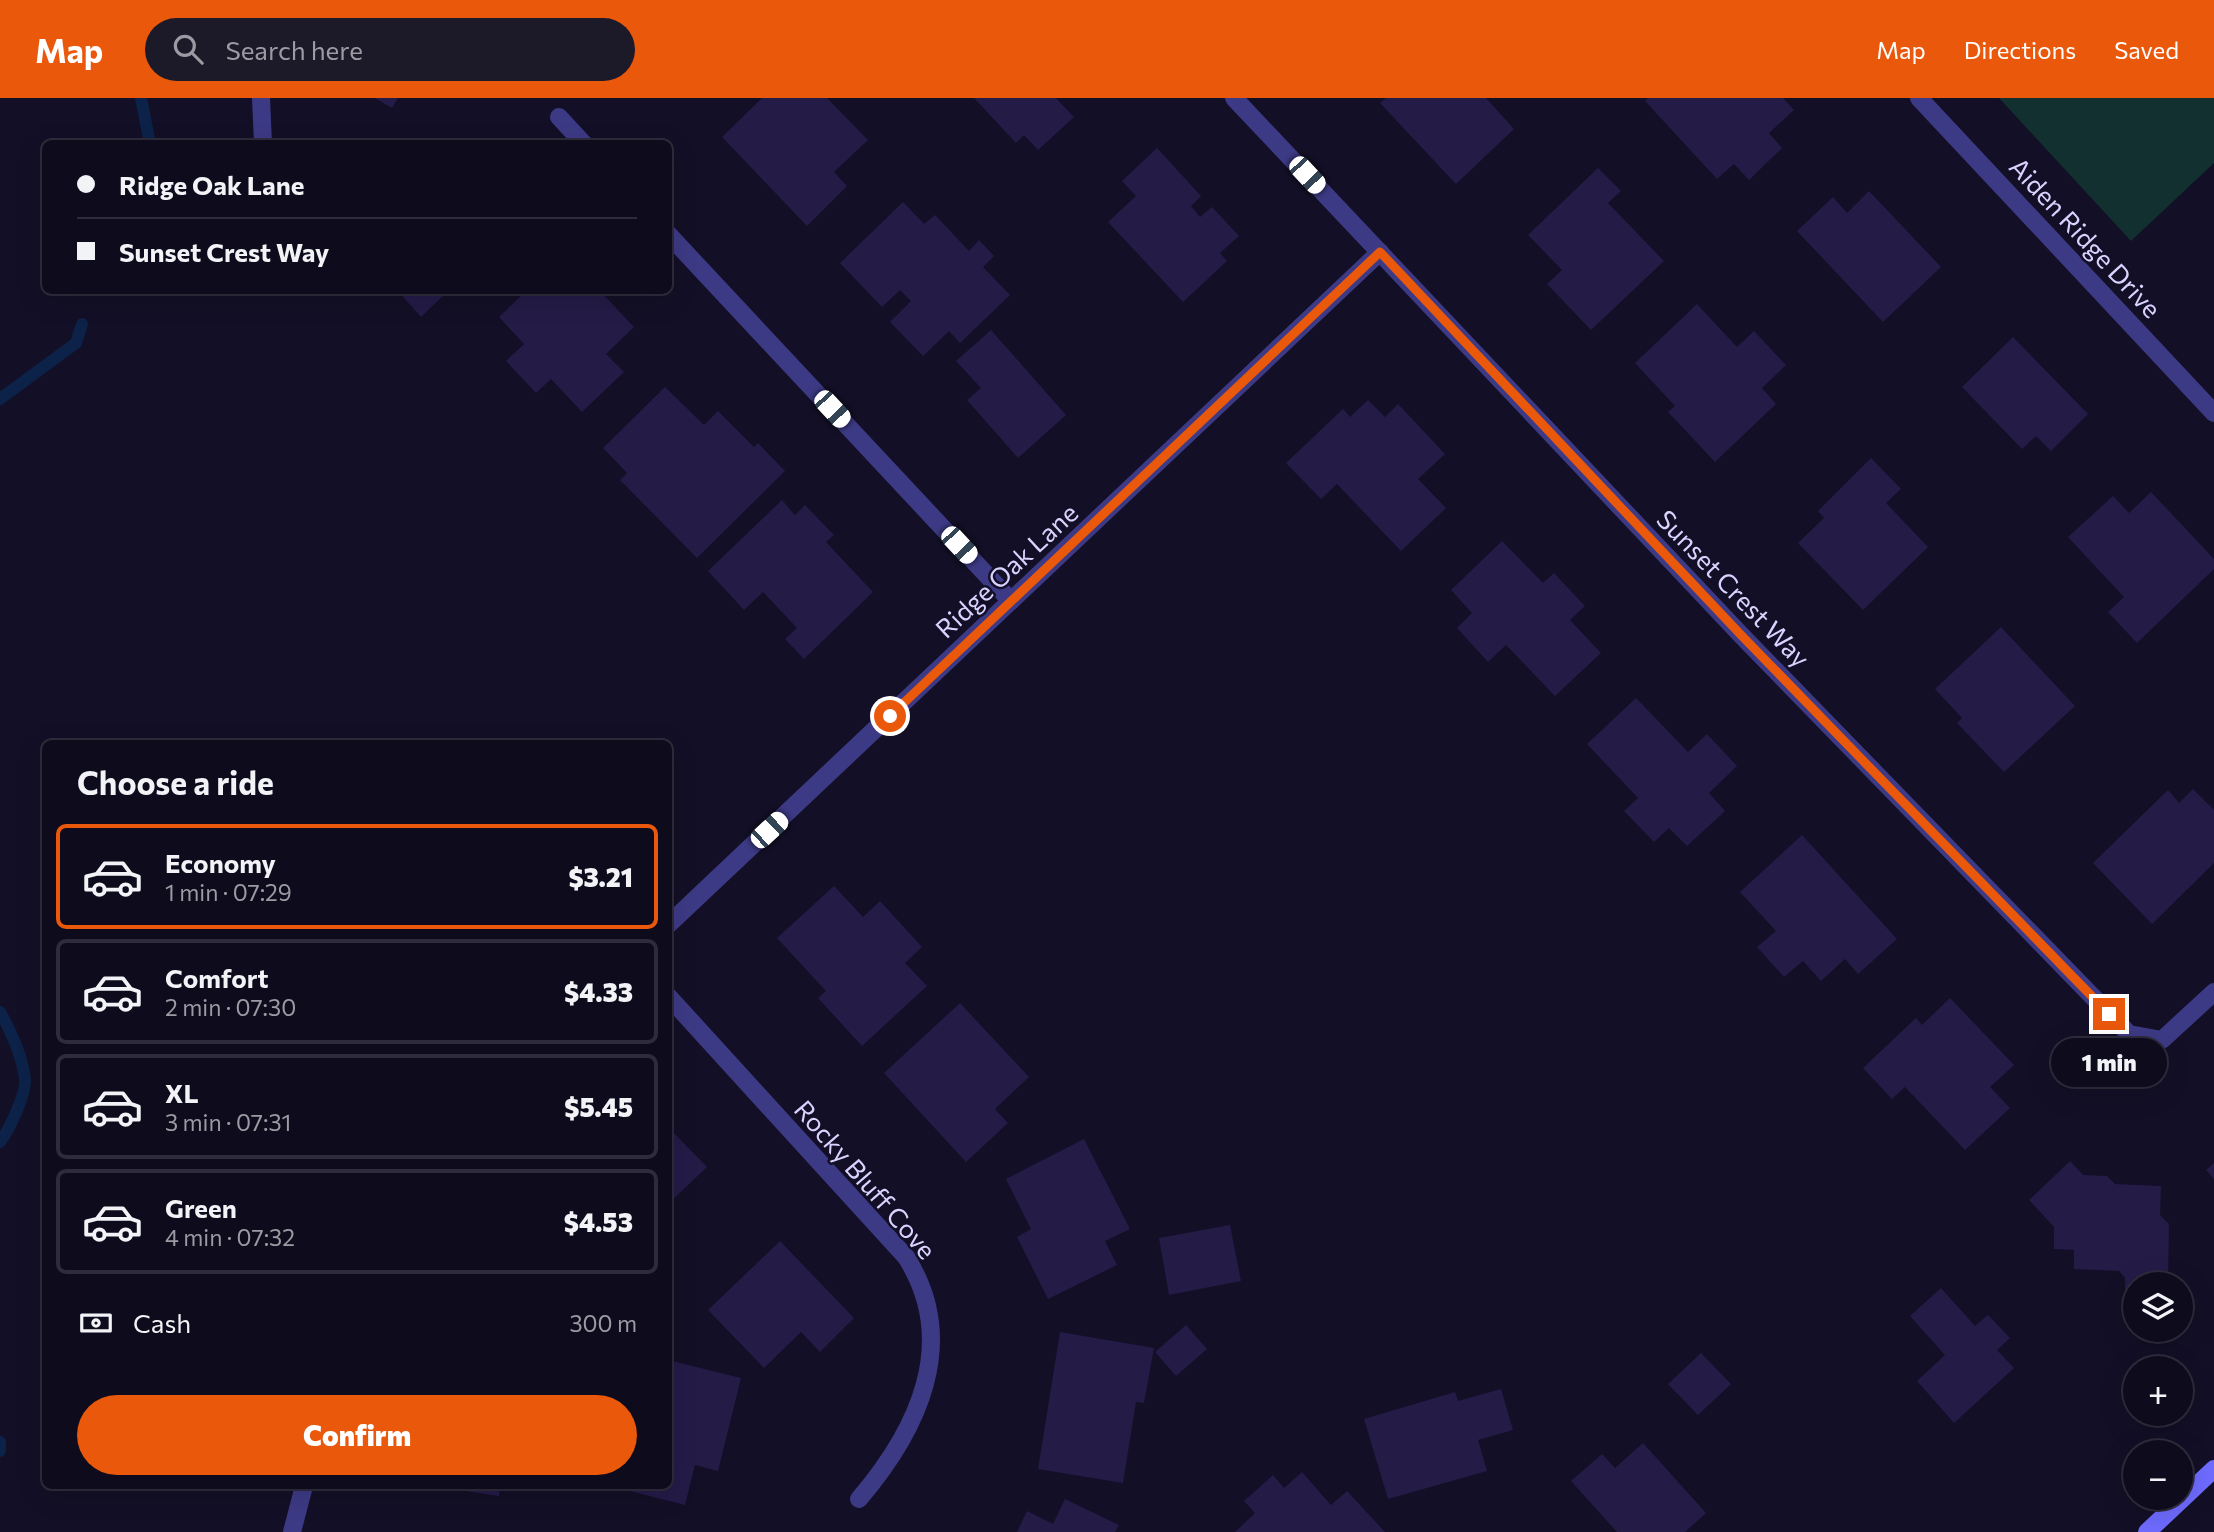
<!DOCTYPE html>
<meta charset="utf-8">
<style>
body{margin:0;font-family:Commissioner,sans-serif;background:#1c1929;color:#f1f3f6;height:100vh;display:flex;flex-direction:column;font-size:26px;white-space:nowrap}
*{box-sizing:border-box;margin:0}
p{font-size:23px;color:#9b9ba3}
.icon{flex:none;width:38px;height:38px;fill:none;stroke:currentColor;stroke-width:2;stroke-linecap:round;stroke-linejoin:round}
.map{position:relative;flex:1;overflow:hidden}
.panel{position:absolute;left:42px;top:642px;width:630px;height:749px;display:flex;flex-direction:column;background:#0e0b1c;border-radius:10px;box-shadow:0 7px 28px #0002,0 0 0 2px #2e2b3b}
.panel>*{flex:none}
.guide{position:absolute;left:42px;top:42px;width:630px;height:154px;border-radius:10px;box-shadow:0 7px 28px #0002,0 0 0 2px #2e2b3b;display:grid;align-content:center;height:154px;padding:0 35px;background:#0e0b1c}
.fabs{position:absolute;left:2123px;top:1174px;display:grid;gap:14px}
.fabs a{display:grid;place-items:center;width:70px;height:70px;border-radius:50%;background:#0e0b1c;box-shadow:0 7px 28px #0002,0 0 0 2px #2e2b3b;font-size:35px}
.end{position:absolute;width:32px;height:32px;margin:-16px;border:9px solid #ea580c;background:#fff;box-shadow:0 0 0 4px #fff}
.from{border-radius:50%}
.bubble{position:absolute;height:49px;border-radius:24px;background:#0e0b1c;box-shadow:0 7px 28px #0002,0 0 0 2px #2e2b3b;font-size:23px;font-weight:800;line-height:49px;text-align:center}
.car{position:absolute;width:21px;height:42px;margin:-21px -10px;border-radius:9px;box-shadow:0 0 5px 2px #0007;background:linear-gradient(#fff 24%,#345 0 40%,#fff 0 76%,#345 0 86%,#fff 0)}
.guide b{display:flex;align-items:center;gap:24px;height:66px;font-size:26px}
.guide b+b{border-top:2px solid #2e2b3b}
.guide i{width:18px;height:18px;background:#f1f3f6}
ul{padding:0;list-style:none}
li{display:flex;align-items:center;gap:21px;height:105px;margin:0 14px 10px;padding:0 21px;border:4px solid #2e2b3b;border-radius:10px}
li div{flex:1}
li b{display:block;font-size:26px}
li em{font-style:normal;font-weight:800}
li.current{border-color:#ea580c}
li>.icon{width:63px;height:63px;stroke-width:1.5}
h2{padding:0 35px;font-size:32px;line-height:84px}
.pay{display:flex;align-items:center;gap:18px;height:77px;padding:0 35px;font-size:26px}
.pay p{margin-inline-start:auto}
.primary-button{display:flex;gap:14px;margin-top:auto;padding:14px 35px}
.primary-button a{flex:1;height:80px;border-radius:42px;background:#ea580c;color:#fff;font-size:28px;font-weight:800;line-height:80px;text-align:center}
header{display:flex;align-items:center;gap:42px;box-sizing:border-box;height:98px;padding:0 35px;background:#ea580c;color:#fff}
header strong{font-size:33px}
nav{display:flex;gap:38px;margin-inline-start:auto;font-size:24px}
.search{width:490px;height:63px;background:#1c1929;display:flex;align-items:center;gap:18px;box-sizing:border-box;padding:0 24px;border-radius:38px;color:#9b9ba3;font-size:26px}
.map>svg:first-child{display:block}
.green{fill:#12302f}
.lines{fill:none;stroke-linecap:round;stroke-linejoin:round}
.stream{stroke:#0c2248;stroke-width:12}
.building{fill:#241b47}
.lane{stroke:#3d3a85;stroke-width:18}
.street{stroke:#3d3a85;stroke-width:18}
.secondary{stroke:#6f6bff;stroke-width:18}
.route{stroke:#ea580c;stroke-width:9}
.labels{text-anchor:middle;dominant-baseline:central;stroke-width:5;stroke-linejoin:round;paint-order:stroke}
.street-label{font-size:26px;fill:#d9d4ff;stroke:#130f26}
</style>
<header>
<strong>Map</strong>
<div class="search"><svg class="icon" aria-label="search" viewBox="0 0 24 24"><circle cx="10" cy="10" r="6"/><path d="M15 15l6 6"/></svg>Search here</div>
<nav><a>Map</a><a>Directions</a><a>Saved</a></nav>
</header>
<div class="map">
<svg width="2214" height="1434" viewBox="0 0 2214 1434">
<rect width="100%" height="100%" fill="#130f26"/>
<polygon class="green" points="1999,0 2214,0 2214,65 2131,143"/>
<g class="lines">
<g class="stream">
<polyline points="141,0 150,46"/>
<polyline points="0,301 76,245 82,226"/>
<path d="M 0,914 C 11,933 23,960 25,982 C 26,997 9,1032 0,1044"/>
<polyline points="0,1344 0,1353"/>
</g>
</g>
<g class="building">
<polygon points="375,0 398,0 392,10"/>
<polygon points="762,0 827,0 868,42 834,74 847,88 807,128 722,39"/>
<polygon points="974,0 1056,0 1074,19 1038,52 1024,37 1016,45"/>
<polygon points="1386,0 1486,0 1514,31 1456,86 1380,5"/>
<polygon points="1648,0 1783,0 1794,12 1769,35 1782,50 1749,82 1734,66 1717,81 1645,3"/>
<polygon points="1157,50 1201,98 1191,108 1200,119 1212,109 1239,138 1220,155 1227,163 1183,204 1108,124 1136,98 1122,83"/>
<polygon points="1598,70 1621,93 1608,105 1664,163 1591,232 1547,186 1562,172 1528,137"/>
<polygon points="1869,93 1941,169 1883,224 1797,133 1833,99 1847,115"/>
<polygon points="903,104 924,126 935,117 969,153 979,142 994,158 983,169 1010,197 960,245 949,233 923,258 890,224 911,203 900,192 882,209 840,165"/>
<polygon points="397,192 449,192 421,219"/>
<polygon points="527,192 599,192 634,229 606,256 624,274 582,314 551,281 536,295 506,263 524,246 499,219"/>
<polygon points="1697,206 1737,249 1754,233 1786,267 1762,290 1776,306 1715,364 1668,314 1675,308 1635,265"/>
<polygon points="991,232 1066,317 1018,360 967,302 981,290 956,263"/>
<polygon points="2013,239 2088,316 2051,353 2036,338 2022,351 1962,289"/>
<polygon points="665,289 704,327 718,313 754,349 758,345 785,373 697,460 620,382 627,375 603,350"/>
<polygon points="1368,302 1385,319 1398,306 1445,356 1418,381 1446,410 1401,453 1337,386 1321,401 1286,365 1343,311 1350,319"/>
<polygon points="1871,360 1901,391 1886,405 1928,449 1863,512 1798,445 1824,420 1818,413"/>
<polygon points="2151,394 2214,461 2214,471 2137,545 2108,514 2124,499 2068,439 2113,398 2129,415"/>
<polygon points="782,402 795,417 805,407 834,437 826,444 873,494 804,561 785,541 797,530 763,494 744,512 708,473"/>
<polygon points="1502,443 1543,485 1554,475 1585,508 1570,522 1601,555 1555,598 1506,547 1488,564 1457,530 1472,515 1451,492"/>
<polygon points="2001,529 2075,608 2004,674 1957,625 1962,620 1935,591"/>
<polygon points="1636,600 1688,654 1707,636 1737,668 1709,695 1725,713 1687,748 1669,730 1654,744 1624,713 1638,700 1587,646"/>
<polygon points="2193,691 2214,712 2214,765 2152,826 2093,765 2168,692 2179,705"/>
<polygon points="1802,737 1897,841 1858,876 1845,861 1821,883 1803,863 1784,879 1757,849 1776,833 1740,794"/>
<polygon points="834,788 863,819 880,803 922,849 905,865 927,888 862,948 818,900 826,893 777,840"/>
<polygon points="1950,900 2014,967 1990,989 2010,1010 1965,1052 1905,989 1892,1001 1863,970 1916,920 1922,927"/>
<polygon points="960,905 1029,979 995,1011 1008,1025 966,1064 884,975"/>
<polygon points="668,1029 707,1069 668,1106"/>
<polygon points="1084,1041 1130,1131 1105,1143 1117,1167 1048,1201 1017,1139 1031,1131 1006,1081"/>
<polygon points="2070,1063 2083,1077 2107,1078 2115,1086 2161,1088 2160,1117 2169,1126 2168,1186 2135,1186 2135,1202 2125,1202 2125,1180 2119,1173 2074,1171 2074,1152 2054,1151 2054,1129 2029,1102"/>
<polygon points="2214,1065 2214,1081 2206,1072"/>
<polygon points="1230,1127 1241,1183 1169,1197 1159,1140"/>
<polygon points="780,1143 854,1220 820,1254 801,1234 764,1270 708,1212"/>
<polygon points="1941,1190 1975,1228 1988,1217 2010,1240 1997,1252 2014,1270 1954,1325 1917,1283 1945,1257 1910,1218"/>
<polygon points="1186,1227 1207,1251 1176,1278 1155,1254"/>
<polygon points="1060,1234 1154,1250 1144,1305 1136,1304 1123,1385 1038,1371"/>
<polygon points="1701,1255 1731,1286 1698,1317 1668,1286"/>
<polygon points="668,1262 741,1280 718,1373 695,1367 685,1407 622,1391 623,1388 668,1388"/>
<polygon points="1501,1291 1513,1332 1478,1342 1487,1373 1388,1401 1364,1321 1455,1294 1458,1303"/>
<polygon points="1643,1345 1706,1415 1685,1434 1617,1434 1571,1383 1602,1356 1615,1370"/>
<polygon points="1302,1374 1331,1407 1347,1393 1385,1434 1235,1434 1255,1415 1244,1403 1273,1377 1284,1390"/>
<polygon points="431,1388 500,1388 499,1398"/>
<polygon points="1065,1401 1119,1427 1115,1434 1017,1434 1027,1413 1053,1426"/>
</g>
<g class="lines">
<polyline class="lane" points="261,0 263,46"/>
<g class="street">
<polyline points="1234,0 1742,538 2129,936 2162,942 2214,894"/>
<polyline points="1919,0 2214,315"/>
<polyline points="559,19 584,46"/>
<polyline points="668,136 1011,503"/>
<polyline points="668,827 1380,154"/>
<path d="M 668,898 L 906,1159 C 960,1244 918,1332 859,1401"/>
<polyline points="292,1434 304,1388"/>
</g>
<polyline class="secondary" points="2147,1434 2214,1371"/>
</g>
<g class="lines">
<polyline class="route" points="890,618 1380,154 1742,538 2109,916"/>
</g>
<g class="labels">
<g class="street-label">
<text transform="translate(2086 139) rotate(47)">Aiden Ridge Drive</text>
<text transform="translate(1006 472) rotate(-43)">Ridge Oak Lane</text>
<text transform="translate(1734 490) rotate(46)">Sunset Crest Way</text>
<text transform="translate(866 1081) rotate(49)">Rocky Bluff Cove</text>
</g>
</g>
</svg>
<div class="fabs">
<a><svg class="icon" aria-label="layers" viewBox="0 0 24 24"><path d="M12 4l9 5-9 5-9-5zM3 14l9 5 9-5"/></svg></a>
<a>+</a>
<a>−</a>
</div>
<i class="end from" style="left:890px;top:618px"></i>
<i class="end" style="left:2109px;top:916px"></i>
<div class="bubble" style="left:2051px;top:940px;width:116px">1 min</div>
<i class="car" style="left:1307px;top:77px;rotate:137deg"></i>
<i class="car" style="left:832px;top:311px;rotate:137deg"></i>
<i class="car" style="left:959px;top:447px;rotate:137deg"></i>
<i class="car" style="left:769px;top:732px;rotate:47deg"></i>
<div class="guide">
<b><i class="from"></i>Ridge Oak Lane</b>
<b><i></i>Sunset Crest Way</b>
</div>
<section class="panel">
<h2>Choose a ride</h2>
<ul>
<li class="current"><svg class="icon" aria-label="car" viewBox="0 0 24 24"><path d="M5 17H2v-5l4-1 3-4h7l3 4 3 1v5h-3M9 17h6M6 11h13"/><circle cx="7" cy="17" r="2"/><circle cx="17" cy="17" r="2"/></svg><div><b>Economy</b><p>1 min · 07:29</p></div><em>$3.21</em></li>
<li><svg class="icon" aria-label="car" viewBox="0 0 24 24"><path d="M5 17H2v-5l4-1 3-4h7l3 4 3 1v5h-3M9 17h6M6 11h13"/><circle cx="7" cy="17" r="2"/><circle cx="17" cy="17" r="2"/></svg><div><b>Comfort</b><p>2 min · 07:30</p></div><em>$4.33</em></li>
<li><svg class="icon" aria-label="car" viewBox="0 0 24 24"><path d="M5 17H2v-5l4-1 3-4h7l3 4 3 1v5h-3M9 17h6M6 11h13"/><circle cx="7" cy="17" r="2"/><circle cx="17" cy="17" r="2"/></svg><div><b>XL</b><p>3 min · 07:31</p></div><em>$5.45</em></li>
<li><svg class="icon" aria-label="car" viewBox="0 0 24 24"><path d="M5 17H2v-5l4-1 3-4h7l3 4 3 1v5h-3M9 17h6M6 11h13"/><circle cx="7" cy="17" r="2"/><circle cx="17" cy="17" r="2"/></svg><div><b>Green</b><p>4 min · 07:32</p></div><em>$4.53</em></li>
</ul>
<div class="pay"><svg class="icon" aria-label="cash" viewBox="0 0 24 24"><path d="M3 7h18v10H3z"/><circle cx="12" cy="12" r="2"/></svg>Cash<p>300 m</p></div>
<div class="primary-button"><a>Confirm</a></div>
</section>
</div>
